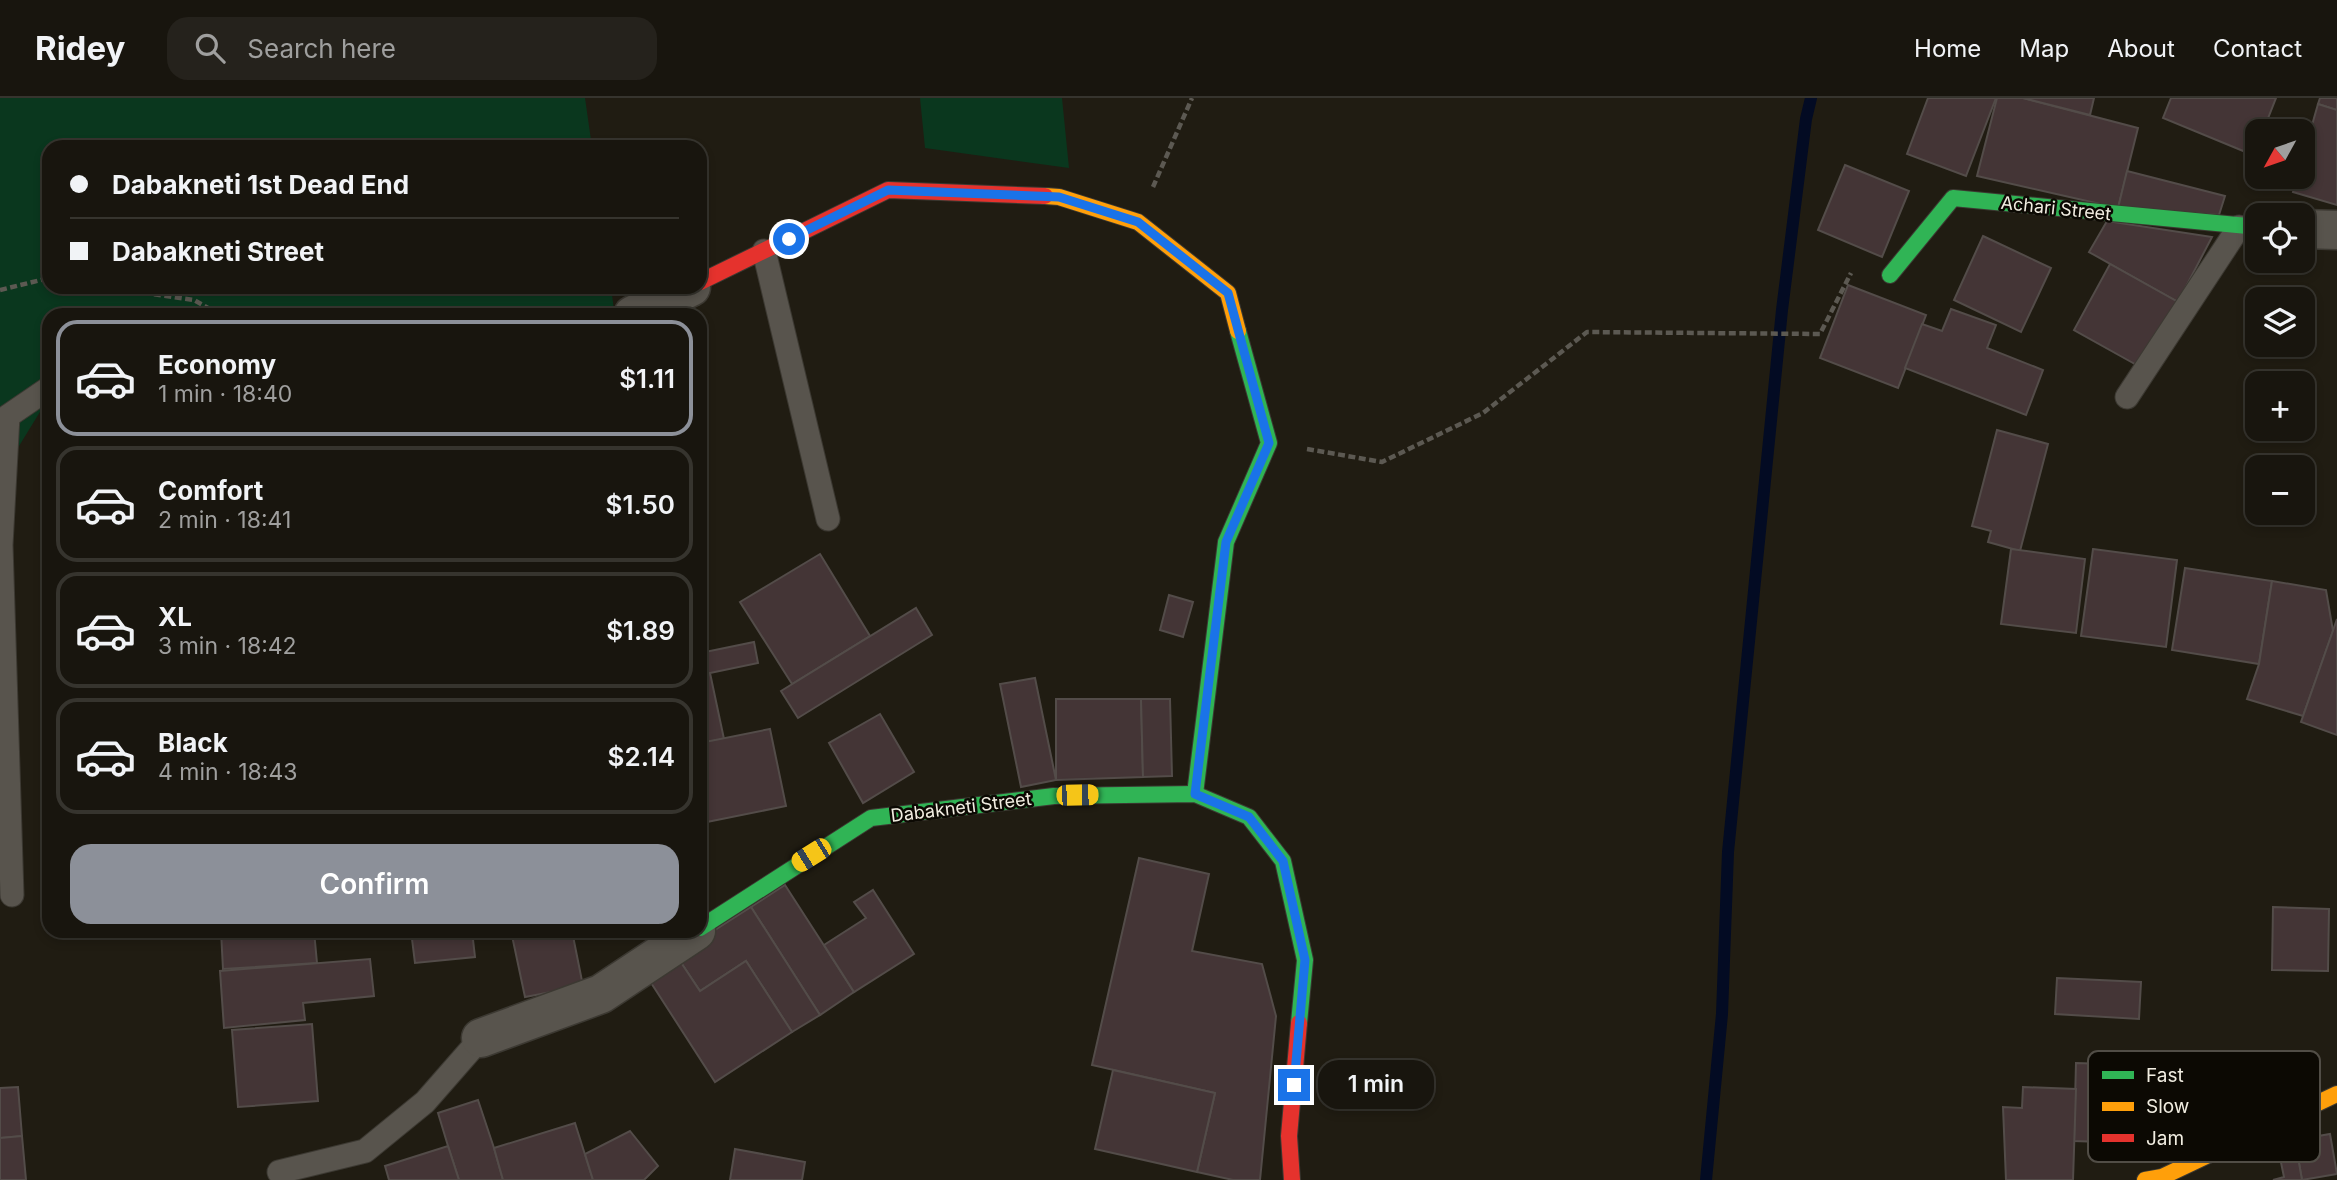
<!DOCTYPE html>
<meta charset="utf-8">
<style>
body{margin:0;font-family:Inter,sans-serif;background:#25221c;color:#f1f3f6;height:100vh;display:flex;flex-direction:column;font-size:26px;white-space:nowrap}
*{box-sizing:border-box;margin:0}
p{font-size:23px;color:#9f9f9e}
.icon{flex:none;width:38px;height:38px;fill:none;stroke:currentColor;stroke-width:2;stroke-linecap:round;stroke-linejoin:round}
.map{position:relative;flex:1;overflow:hidden}
.side{position:absolute;left:42px;top:210px;width:665px;height:630px;display:flex;flex-direction:column;background:#18150e;border-radius:21px;box-shadow:0 4px 10px #0003,0 0 0 2px #36342e}
.side>*{flex:none}
.banner{position:absolute;left:42px;top:42px;width:665px;height:154px;border-radius:21px;box-shadow:0 4px 10px #0003,0 0 0 2px #36342e;display:grid;align-content:center;height:154px;padding:0 28px;background:#18150e}
.needle{width:46px;rotate:230deg}
.tools{position:absolute;left:2245px;top:21px;display:grid;gap:14px}
.tools a{display:grid;place-items:center;width:70px;height:70px;border-radius:14px;background:#18150e;box-shadow:0 4px 10px #0003,0 0 0 2px #36342e;font-size:35px}
.end{position:absolute;width:32px;height:32px;margin:-16px;border:9px solid #1a73e8;background:#fff;box-shadow:0 0 0 4px #fff}
.from{border-radius:50%}
.bubble{position:absolute;height:49px;border-radius:21px;background:#18150e;box-shadow:0 4px 10px #0003,0 0 0 2px #36342e;font-size:23px;font-weight:600;line-height:49px;text-align:center}
.car{position:absolute;width:21px;height:42px;margin:-21px -10px;border-radius:9px;box-shadow:0 0 5px 2px #0007;background:linear-gradient(#f5c518 24%,#345 0 40%,#f5c518 0 76%,#345 0 86%,#f5c518 0)}
.banner b{display:flex;align-items:center;gap:24px;height:66px;font-size:26px}
.banner b+b{border-top:2px solid #36342e}
.banner i{width:18px;height:18px;background:#f1f3f6}
ul{padding:12px 0 0;list-style:none}
li{display:flex;align-items:center;gap:21px;height:116px;margin:0 14px 10px;padding:0 14px;border:4px solid #36342e;border-radius:21px}
li div{flex:1}
li b{display:block;font-size:26px}
li em{font-style:normal;font-weight:600}
li.on{border-color:#8c9099}
li>.icon{width:63px;height:63px;stroke-width:1.5}
.action{display:flex;gap:14px;margin-top:auto;padding:14px 28px}
.action a{flex:1;height:80px;border-radius:21px;background:#8c9099;color:#fff;font-size:28px;font-weight:600;line-height:80px;text-align:center}
header{display:flex;align-items:center;gap:42px;box-sizing:border-box;height:98px;padding:0 35px;background:#18150e;border-bottom:2px solid #36342e}
header strong{font-size:33px}
nav{display:flex;gap:38px;margin-inline-start:auto;font-size:24px}
.search{width:490px;height:63px;background:#25221c;display:flex;align-items:center;gap:18px;box-sizing:border-box;padding:0 24px;border-radius:21px;color:#9f9f9e;font-size:26px}
.map>svg:first-child{display:block}
.green{fill:#0a371e}
.lines{fill:none;stroke-linecap:round;stroke-linejoin:round}
.stream{stroke:#030b23;stroke-width:12}
.building{fill:#443536;stroke:#534c49;stroke-width:2}
.lane-casing{stroke:#3c3932;stroke-width:25}
.street-casing{stroke:#3c3932;stroke-width:41}
.fast-casing{stroke:#3c3932;stroke-width:18}
.slow-casing{stroke:#3c3932;stroke-width:18}
.jam-casing{stroke:#3c3932;stroke-width:18}
.path{stroke:#5c5952;stroke-width:4.5;stroke-dasharray:7 3.5;stroke-linecap:butt}
.lane{stroke:#58544d;stroke-width:23}
.street{stroke:#58544d;stroke-width:38}
.fast{stroke:#30b455;stroke-width:16}
.slow{stroke:#ff9f0a;stroke-width:16}
.jam{stroke:#e5322d;stroke-width:16}
.route{stroke:#1a73e8;stroke-width:9}
.labels{text-anchor:middle;dominant-baseline:central;stroke-width:5;stroke-linejoin:round;paint-order:stroke}
.street-label{font-size:18px;fill:#f1ede1;stroke:#0c0903}
.key{fill:#0c0903;stroke:#514d46;stroke-width:2}
.key-label{font-size:19px;fill:#f1ede1}
</style>
<header>
<strong>Ridey</strong>
<div class="search"><svg class="icon" aria-label="search" viewBox="0 0 24 24"><circle cx="10" cy="10" r="6"/><path d="M15 15l6 6"/></svg>Search here</div>
<nav><a>Home</a><a>Map</a><a>About</a><a>Contact</a></nav>
</header>
<div class="map">
<svg width="2337" height="1082" viewBox="0 0 2337 1082">
<rect width="100%" height="100%" fill="#201c12"/>
<g class="green">
<polygon points="0,0 585,0 592,49 49,49 49,189 611,189 614,212 583,217 49,217 49,308 43,309 0,379"/>
<polygon points="920,0 1062,0 1069,70 925,50"/>
</g>
<g class="lines">
<polyline class="stream" points="1706,1082 1722,916 1728,754 1782,212 1806,21 1811,0"/>
</g>
<g class="building">
<polygon points="1928,0 1996,0 1966,78 1907,56"/>
<polygon points="1997,0 2023,0 2138,30 2118,110 1977,78"/>
<polygon points="2023,0 2094,0 2090,17"/>
<polygon points="2171,0 2276,0 2263,33 2258,33 2253,57 2163,20"/>
<polygon points="2320,0 2337,0 2337,12 2318,6"/>
<polygon points="2318,6 2337,12 2337,107 2293,94 2297,79 2303,79 2303,59"/>
<polygon points="1845,67 1909,93 1882,159 1818,132"/>
<polygon points="2127,73 2225,98 2219,117 2118,110"/>
<polygon points="2107,123 2212,139 2178,204 2089,154"/>
<polygon points="1983,138 2051,170 2021,234 1954,202"/>
<polygon points="2110,166 2178,204 2142,270 2074,232"/>
<polygon points="1848,187 1926,217 1898,290 1820,260"/>
<polygon points="1951,211 1996,227 1987,250 2043,272 2026,317 1905,270 1922,226 1942,233"/>
<polygon points="1997,332 2048,346 2020,453 1988,444 1991,433 1972,428"/>
<polygon points="2011,451 2085,461 2076,535 2001,526"/>
<polygon points="2093,451 2177,462 2166,549 2081,538"/>
<polygon points="820,456 870,538 792,586 740,504"/>
<polygon points="2185,470 2272,483 2259,566 2172,552"/>
<polygon points="2272,483 2326,492 2333,533 2303,618 2247,601 2259,566"/>
<polygon points="1169,497 1193,504 1183,539 1160,532"/>
<polygon points="916,510 932,537 798,620 781,593"/>
<polygon points="2337,521 2337,637 2301,624"/>
<polygon points="754,544 758,565 710,575 724,641 700,645 700,555"/>
<polygon points="1035,580 1056,682 1021,689 1000,586"/>
<polygon points="1056,601 1141,601 1143,679 1056,682"/>
<polygon points="1141,601 1170,601 1172,678 1143,679"/>
<polygon points="880,616 914,674 863,705 829,645"/>
<polygon points="770,631 786,708 702,725 700,645"/>
<polygon points="1139,760 1209,776 1192,853 1262,866 1276,918 1260,1082 1233,1082 1197,1074 1215,995 1092,967"/>
<polygon points="785,787 854,894 820,917 751,809"/>
<polygon points="873,792 914,856 854,894 824,847 866,820 854,804"/>
<polygon points="751,809 820,917 792,934 746,863 700,893 676,857"/>
<polygon points="2273,809 2329,811 2328,873 2272,872"/>
<polygon points="221,833 314,833 317,865 223,871"/>
<polygon points="411,833 472,833 475,859 415,865"/>
<polygon points="511,833 572,833 583,888 525,899"/>
<polygon points="676,857 700,893 746,863 792,934 715,984 646,877"/>
<polygon points="370,861 374,898 303,905 305,922 224,930 220,873"/>
<polygon points="2057,880 2141,884 2139,921 2055,916"/>
<polygon points="312,926 318,1003 238,1009 232,932"/>
<polygon points="2076,965 2192,969 2189,1047 2074,1043"/>
<polygon points="1113,972 1215,995 1197,1074 1095,1051"/>
<polygon points="18,989 22,1038 0,1040 0,990"/>
<polygon points="2023,989 2076,991 2073,1082 2006,1082 2003,1009 2022,1010"/>
<polygon points="478,1002 494,1050 503,1082 459,1082 448,1048 438,1015"/>
<polygon points="575,1025 593,1082 503,1082 494,1050"/>
<polygon points="630,1033 658,1068 644,1082 593,1082 585,1056"/>
<polygon points="2330,1036 2337,1076 2302,1082 2295,1042"/>
<polygon points="22,1038 26,1082 0,1082 0,1040"/>
<polygon points="2295,1042 2302,1082 2273,1082 2284,1079 2277,1045"/>
<polygon points="448,1048 459,1082 389,1082 385,1068"/>
<polygon points="735,1051 805,1064 802,1082 730,1082"/>
</g>
<g class="lines">
<defs>
<g id="lane">
<polyline points="764,153 828,421"/>
<polyline points="2127,299 2239,129"/>
<polyline points="12,797 1,447 8,318 49,290"/>
<polyline points="279,1074 365,1053 425,1004 481,940"/>
</g>
<g id="street">
<polyline points="2303,131 2337,132"/>
<polyline points="633,217 691,189"/>
<polyline points="481,940 601,896 696,833"/>
</g>
<g id="fast">
<polyline points="1890,177 1953,100 2258,129"/>
<polyline points="1195,696 1226,444 1269,345 1238,233"/>
<polyline points="700,830 871,720 1054,698 1195,696 1249,719 1283,763 1305,862 1299,925"/>
</g>
<g id="slow">
<polyline points="1045,98 1059,99 1138,124 1228,195 1238,233"/>
<polyline points="2145,1082 2162,1079 2337,996"/>
</g>
<g id="jam">
<polyline points="700,184 888,92 1045,98"/>
<polyline points="1292,1082 1289,1038 1299,925"/>
</g>
</defs>
<use href="#lane" class="lane-casing"/>
<use href="#street" class="street-casing"/>
<use href="#fast" class="fast-casing"/>
<use href="#slow" class="slow-casing"/>
<use href="#jam" class="jam-casing"/>
<g class="path">
<polyline points="1153,89 1192,0"/>
<polyline points="102,189 194,202 220,217"/>
<polyline points="0,192 49,180"/>
<polyline points="1307,351 1382,364 1483,315 1587,234 1820,236 1851,175"/>
</g>
<use href="#lane" class="lane"/>
<use href="#street" class="street"/>
<use href="#fast" class="fast"/>
<use href="#slow" class="slow"/>
<use href="#jam" class="jam"/>
</g>
<g class="lines">
<polyline class="route" points="789,141 888,92 1059,99 1138,124 1228,195 1269,345 1226,444 1195,696 1249,719 1283,763 1305,862 1294,987"/>
</g>
<g class="labels">
<g class="street-label">
<text transform="translate(2056 110) rotate(6)">Achari Street</text>
<text transform="translate(961 709) rotate(-7)">Dabakneti Street</text>
</g>
</g>
<rect x="2088" y="953" width="232" height="111" rx="10" class="key"/>
<rect x="2102" y="973" width="32" height="8" fill="#30b455"/>
<rect x="2102" y="1004" width="32" height="9" fill="#ff9f0a"/>
<rect x="2102" y="1036" width="32" height="8" fill="#e5322d"/>
<g class="key-label">
<text x="2146" y="984">Fast</text>
<text x="2146" y="1015">Slow</text>
<text x="2146" y="1047">Jam</text>
</g>
</svg>
<div class="tools">
<a><svg class="needle" viewBox="-14 -14 28 28"><path d="M0-13l5 13h-10z" fill="#e53935"/><path d="M0 13l5-13h-10z" fill="#9f9f9e"/></svg></a>
<a><svg class="icon" aria-label="locate" viewBox="0 0 24 24"><circle cx="12" cy="12" r="6"/><path d="M12 2v4M12 18v4M2 12h4M18 12h4"/></svg></a>
<a><svg class="icon" aria-label="layers" viewBox="0 0 24 24"><path d="M12 4l9 5-9 5-9-5zM3 14l9 5 9-5"/></svg></a>
<a>+</a>
<a>−</a>
</div>
<i class="end from" style="left:789px;top:141px"></i>
<i class="end" style="left:1294px;top:987px"></i>
<div class="bubble" style="left:1318px;top:962px;width:116px">1 min</div>
<i class="car" style="left:1077px;top:697px;rotate:89deg"></i>
<i class="car" style="left:811px;top:757px;rotate:238deg"></i>
<div class="banner">
<b><i class="from"></i>Dabakneti 1st Dead End</b>
<b><i></i>Dabakneti Street</b>
</div>
<section class="side">
<ul>
<li class="on"><svg class="icon" aria-label="car" viewBox="0 0 24 24"><path d="M5 17H2v-5l4-1 3-4h7l3 4 3 1v5h-3M9 17h6M6 11h13"/><circle cx="7" cy="17" r="2"/><circle cx="17" cy="17" r="2"/></svg><div><b>Economy</b><p>1 min · 18:40</p></div><em>$1.11</em></li>
<li><svg class="icon" aria-label="car" viewBox="0 0 24 24"><path d="M5 17H2v-5l4-1 3-4h7l3 4 3 1v5h-3M9 17h6M6 11h13"/><circle cx="7" cy="17" r="2"/><circle cx="17" cy="17" r="2"/></svg><div><b>Comfort</b><p>2 min · 18:41</p></div><em>$1.50</em></li>
<li><svg class="icon" aria-label="car" viewBox="0 0 24 24"><path d="M5 17H2v-5l4-1 3-4h7l3 4 3 1v5h-3M9 17h6M6 11h13"/><circle cx="7" cy="17" r="2"/><circle cx="17" cy="17" r="2"/></svg><div><b>XL</b><p>3 min · 18:42</p></div><em>$1.89</em></li>
<li><svg class="icon" aria-label="car" viewBox="0 0 24 24"><path d="M5 17H2v-5l4-1 3-4h7l3 4 3 1v5h-3M9 17h6M6 11h13"/><circle cx="7" cy="17" r="2"/><circle cx="17" cy="17" r="2"/></svg><div><b>Black</b><p>4 min · 18:43</p></div><em>$2.14</em></li>
</ul>
<div class="action"><a>Confirm</a></div>
</section>
</div>
